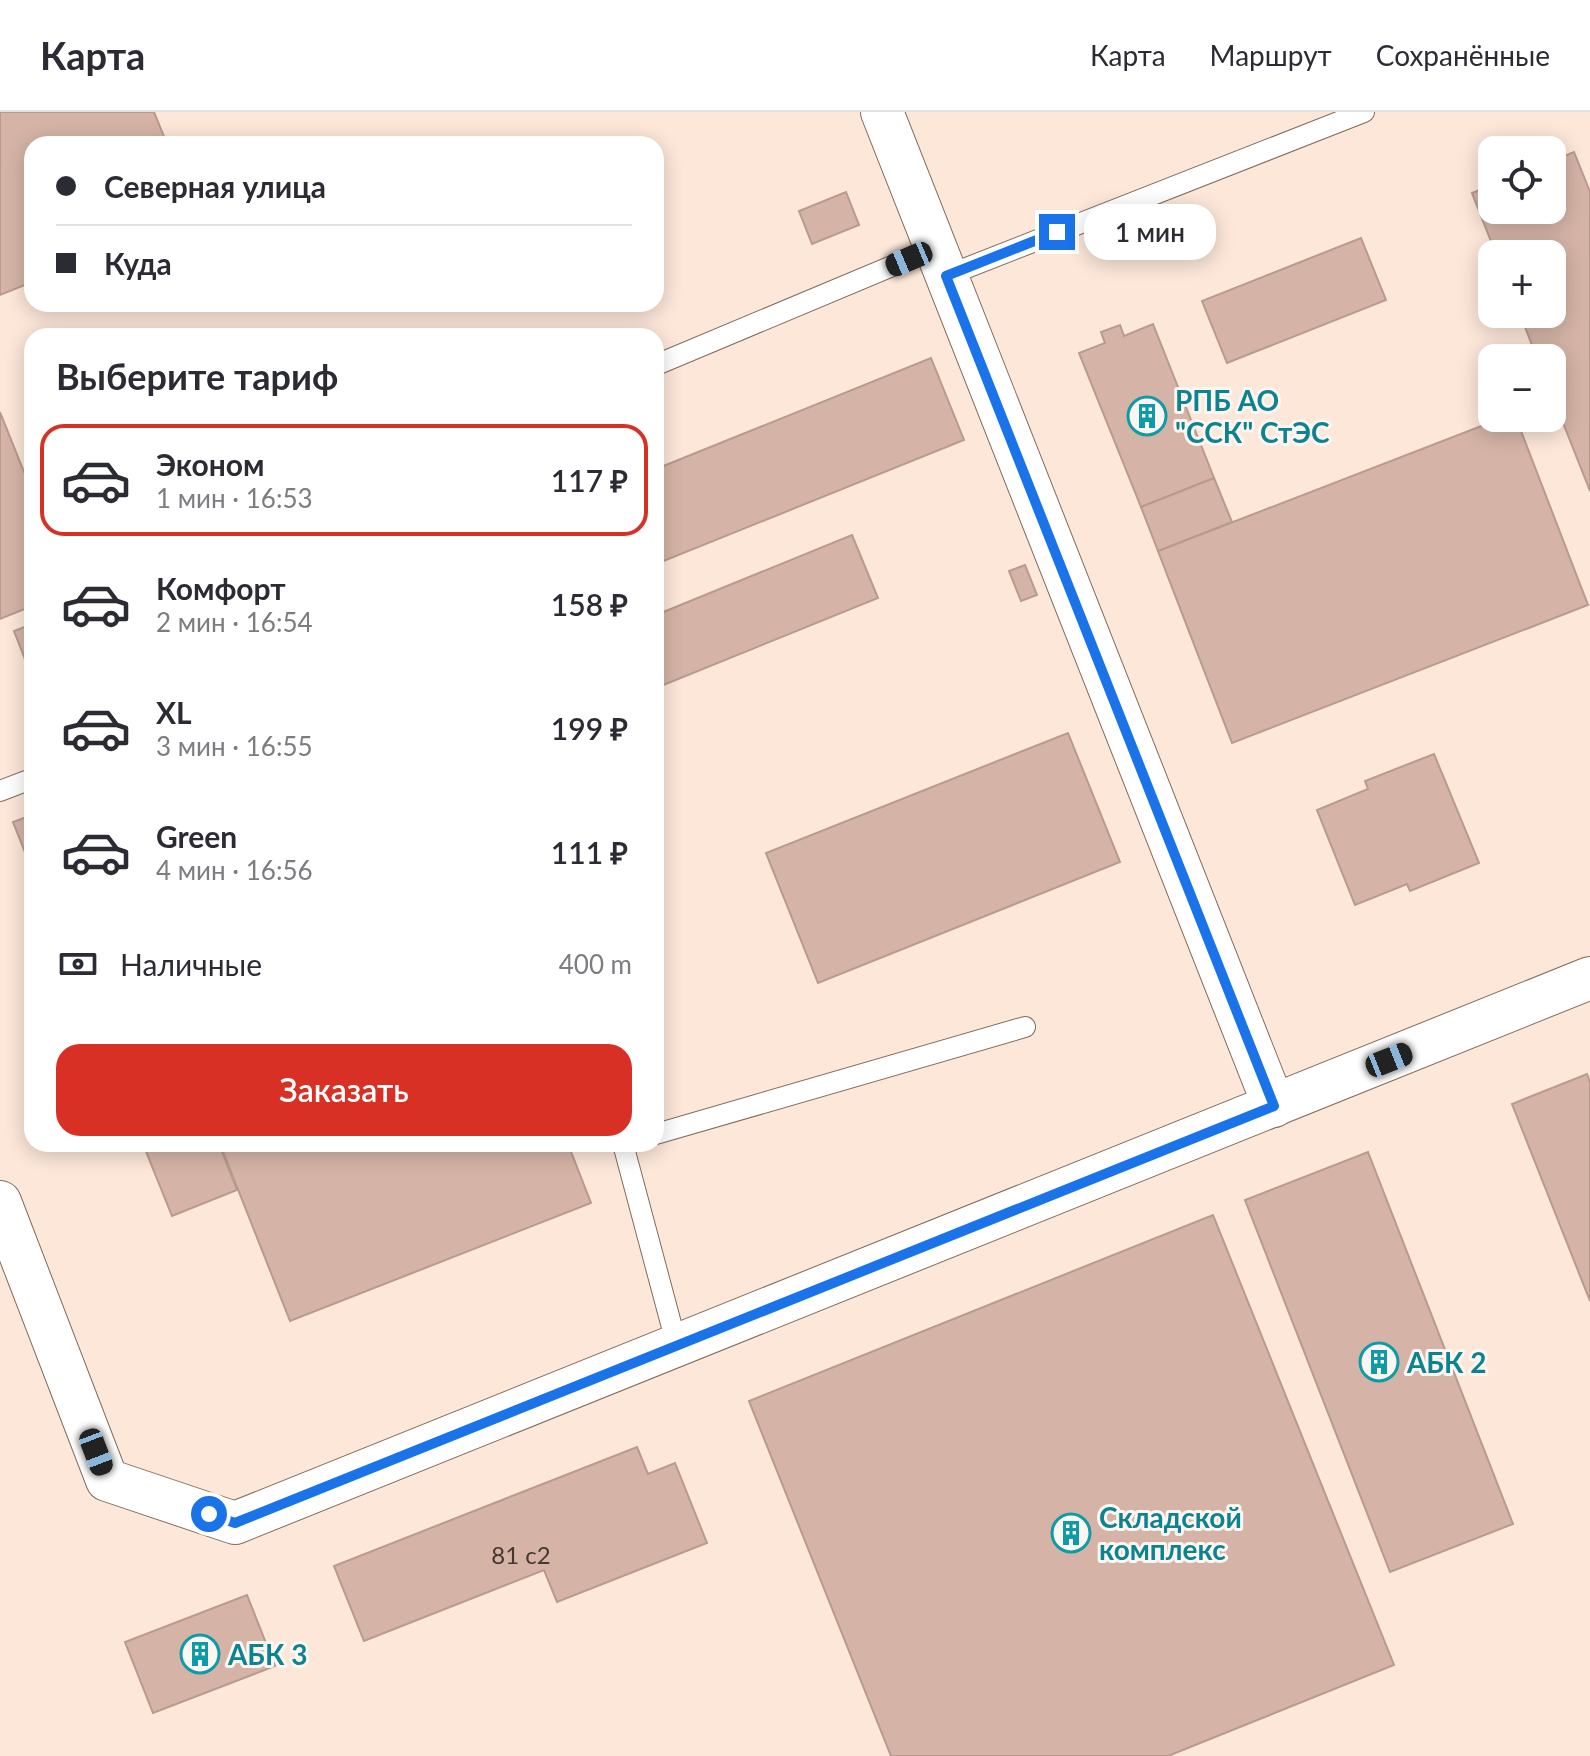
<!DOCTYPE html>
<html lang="ru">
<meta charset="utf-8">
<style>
body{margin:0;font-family:Lato,sans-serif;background:#f2f2f3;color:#2b2b33;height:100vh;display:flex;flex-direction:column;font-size:30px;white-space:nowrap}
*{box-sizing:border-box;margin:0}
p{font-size:26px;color:#7c7c81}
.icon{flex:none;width:44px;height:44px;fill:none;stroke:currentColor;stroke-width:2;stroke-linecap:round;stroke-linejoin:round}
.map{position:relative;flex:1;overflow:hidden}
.drawer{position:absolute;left:24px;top:216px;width:640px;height:824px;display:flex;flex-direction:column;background:#fff;border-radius:24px;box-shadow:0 4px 20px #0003}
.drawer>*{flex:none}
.top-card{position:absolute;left:24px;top:24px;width:640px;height:176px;border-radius:24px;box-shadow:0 4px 20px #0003;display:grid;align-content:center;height:176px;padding:0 32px;background:#fff}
.tools{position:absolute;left:1478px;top:24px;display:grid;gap:16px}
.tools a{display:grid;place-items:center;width:88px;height:88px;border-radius:16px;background:#fff;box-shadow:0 4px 20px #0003;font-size:40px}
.end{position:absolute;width:36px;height:36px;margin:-18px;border:10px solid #1a73e8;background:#fff;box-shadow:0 0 0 4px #fff}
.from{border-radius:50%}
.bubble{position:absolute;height:56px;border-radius:24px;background:#fff;box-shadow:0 4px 20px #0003;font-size:26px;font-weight:600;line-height:56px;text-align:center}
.car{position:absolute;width:24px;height:48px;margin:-24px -12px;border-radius:10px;box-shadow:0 0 6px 2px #0007;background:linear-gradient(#222 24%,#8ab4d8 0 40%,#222 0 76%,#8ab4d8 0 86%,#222 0)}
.top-card b{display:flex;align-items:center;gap:28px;height:76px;font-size:30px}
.top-card b+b{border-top:2px solid #e1e1e2}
.top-card i{width:20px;height:20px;background:#2b2b33}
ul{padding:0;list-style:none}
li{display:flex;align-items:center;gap:24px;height:112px;margin:0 16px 12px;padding:0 16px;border:4px solid transparent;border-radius:24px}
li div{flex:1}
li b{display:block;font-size:30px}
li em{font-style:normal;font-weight:600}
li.on{border-color:#d93025}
li>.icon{width:72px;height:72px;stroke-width:1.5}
h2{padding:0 32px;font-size:36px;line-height:96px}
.pay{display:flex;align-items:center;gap:20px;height:88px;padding:0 32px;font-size:30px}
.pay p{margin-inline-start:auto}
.cta{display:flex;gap:16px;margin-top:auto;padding:16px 32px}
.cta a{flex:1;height:92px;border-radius:24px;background:#d93025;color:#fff;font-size:32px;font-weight:600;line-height:92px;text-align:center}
header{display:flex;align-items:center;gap:48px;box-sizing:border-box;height:112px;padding:0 40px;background:#fff;border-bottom:2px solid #e1e1e2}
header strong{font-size:38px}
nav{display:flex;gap:44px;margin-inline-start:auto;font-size:28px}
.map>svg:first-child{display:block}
.built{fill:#fce7d9;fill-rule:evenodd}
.building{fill:#d5b4a7;stroke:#b89a8e;stroke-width:2}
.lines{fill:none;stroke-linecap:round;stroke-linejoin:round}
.lane-casing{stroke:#826b5a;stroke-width:22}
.street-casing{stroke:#826b5a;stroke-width:44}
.lane{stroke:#fff;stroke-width:20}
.street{stroke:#fff;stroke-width:42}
.route{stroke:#1a73e8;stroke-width:10}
.labels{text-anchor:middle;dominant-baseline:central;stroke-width:6;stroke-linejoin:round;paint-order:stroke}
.number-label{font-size:24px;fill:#46372f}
.culture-label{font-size:28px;font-weight:bold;fill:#0d838f;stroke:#fcf6f2;text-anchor:start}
</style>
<header>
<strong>Карта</strong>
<nav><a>Карта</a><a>Маршрут</a><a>Сохранённые</a></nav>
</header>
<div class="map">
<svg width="1590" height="1644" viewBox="0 0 1590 1644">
<rect width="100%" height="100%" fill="#fcf6f2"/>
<path class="built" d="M 0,0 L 1590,0 L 1590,1644 L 0,1644 ZM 32,32 L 656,32 L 656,192 L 32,192 ZM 1492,38 L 1552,38 L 1552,98 L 1492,98 ZM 1492,142 L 1552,142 L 1552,202 L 1492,202 ZM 32,224 L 656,224 L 656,1032 L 32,1032 ZM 1492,246 L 1552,246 L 1552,306 L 1492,306 Z"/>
<g class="building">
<polygon points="0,0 154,0 167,32 32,32 32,170 0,183"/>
<polygon points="1574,40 1590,80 1590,379 1552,283 1552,246 1537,246 1520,202 1552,202 1552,142 1496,142 1472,81 1492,73 1492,98 1552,98 1552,49"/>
<polygon points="846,80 859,113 812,132 799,99"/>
<polygon points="1361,126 1386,188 1227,251 1202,189"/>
<polygon points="1153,212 1214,366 1141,395 1079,241 1105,231 1101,220 1120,213 1124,224"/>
<polygon points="931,246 964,328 656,452 656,357"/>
<polygon points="0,300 32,380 32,494 0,507"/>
<polygon points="1502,306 1516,306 1588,493 1232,631 1158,439"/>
<polygon points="1214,366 1232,410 1158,439 1141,395"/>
<polygon points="852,423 878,486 656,576 656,503"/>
<polygon points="1025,453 1037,483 1021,489 1009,459"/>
<polygon points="32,512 32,565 14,519"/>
<polygon points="1068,621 1120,750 818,871 766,741"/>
<polygon points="1434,642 1479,751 1410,779 1407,772 1355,793 1317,698 1368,677 1365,669"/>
<polygon points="32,703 32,758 13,710"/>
<polygon points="1587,962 1590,970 1590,1189 1512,992"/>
<polygon points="143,1032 219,1032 237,1078 172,1104"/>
<polygon points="220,1032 568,1032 591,1091 290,1209"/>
<polygon points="1368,1040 1513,1412 1390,1460 1245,1088"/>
<polygon points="1213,1103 1394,1553 1168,1644 891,1644 749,1289"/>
<polygon points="637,1335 648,1362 675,1351 707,1431 557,1490 544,1458 364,1529 334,1454"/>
<polygon points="247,1483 275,1554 153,1601 125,1530"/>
</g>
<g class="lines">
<defs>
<g id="lane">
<polyline points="946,164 1364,0"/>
<polyline points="656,253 935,136"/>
<polyline points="0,679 26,669"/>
<polyline points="656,1022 1025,915"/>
<polyline points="623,1032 677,1234"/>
</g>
<g id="street">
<polyline points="882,0 1274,994"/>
<polyline points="0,1090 107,1368 235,1411 1590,866"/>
</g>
</defs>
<use href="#lane" class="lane-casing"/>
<use href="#street" class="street-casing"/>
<use href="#lane" class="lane"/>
<use href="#street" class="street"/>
</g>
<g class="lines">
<polyline class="route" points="209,1402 235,1411 1274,994 946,164 1057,120"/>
</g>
<defs>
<symbol id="building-ring" viewBox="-11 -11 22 22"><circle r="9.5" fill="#fcf6f2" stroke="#0f9aa8" stroke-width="1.5"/><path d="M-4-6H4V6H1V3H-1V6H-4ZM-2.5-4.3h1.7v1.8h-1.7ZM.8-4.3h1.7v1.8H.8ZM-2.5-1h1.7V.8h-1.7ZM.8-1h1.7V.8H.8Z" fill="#0f9aa8"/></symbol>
</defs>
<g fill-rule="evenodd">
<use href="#building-ring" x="1125" y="282" width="44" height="44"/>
<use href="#building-ring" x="1357" y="1228" width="44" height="44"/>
<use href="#building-ring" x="1049" y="1399" width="44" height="44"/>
<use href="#building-ring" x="178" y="1520" width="44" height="44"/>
</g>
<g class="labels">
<g class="number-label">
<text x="521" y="1442">81 с2</text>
</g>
<g class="culture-label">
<text x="1175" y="288">РПБ АО<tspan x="1175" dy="32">"ССК" СтЭС</tspan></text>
<text x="1407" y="1250">АБК 2</text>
<text x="1099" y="1405">Складской<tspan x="1099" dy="32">комплекс</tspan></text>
<text x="228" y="1542">АБК 3</text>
</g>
</g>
</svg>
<div class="tools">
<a><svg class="icon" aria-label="locate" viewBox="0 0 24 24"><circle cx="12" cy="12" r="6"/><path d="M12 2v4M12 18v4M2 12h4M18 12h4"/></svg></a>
<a>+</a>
<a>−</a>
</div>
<i class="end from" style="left:209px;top:1402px"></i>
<i class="end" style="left:1057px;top:120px"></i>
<div class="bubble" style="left:1084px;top:92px;width:132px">1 мин</div>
<i class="car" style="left:909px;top:147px;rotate:247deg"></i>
<i class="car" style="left:1389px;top:948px;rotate:68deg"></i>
<i class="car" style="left:96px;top:1340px;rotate:159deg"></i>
<div class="top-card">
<b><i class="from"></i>Северная улица</b>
<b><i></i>Куда</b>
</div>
<section class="drawer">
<h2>Выберите тариф</h2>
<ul>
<li class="on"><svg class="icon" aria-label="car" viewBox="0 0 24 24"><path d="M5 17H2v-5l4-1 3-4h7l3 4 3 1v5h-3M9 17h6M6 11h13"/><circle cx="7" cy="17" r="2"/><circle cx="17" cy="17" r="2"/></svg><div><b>Эконом</b><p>1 мин · 16:53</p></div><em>117 ₽</em></li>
<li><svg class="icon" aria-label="car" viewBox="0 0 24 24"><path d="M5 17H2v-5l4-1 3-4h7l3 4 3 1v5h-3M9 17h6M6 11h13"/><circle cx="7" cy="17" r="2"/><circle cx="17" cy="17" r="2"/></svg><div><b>Комфорт</b><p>2 мин · 16:54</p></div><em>158 ₽</em></li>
<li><svg class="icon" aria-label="car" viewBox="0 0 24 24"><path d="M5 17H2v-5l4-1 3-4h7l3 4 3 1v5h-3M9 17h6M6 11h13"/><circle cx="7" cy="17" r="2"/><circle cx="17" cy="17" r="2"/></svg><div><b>XL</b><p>3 мин · 16:55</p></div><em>199 ₽</em></li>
<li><svg class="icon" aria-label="car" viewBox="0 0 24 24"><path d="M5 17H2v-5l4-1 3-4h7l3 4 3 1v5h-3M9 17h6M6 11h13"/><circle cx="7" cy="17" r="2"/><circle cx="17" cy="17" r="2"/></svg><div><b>Green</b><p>4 мин · 16:56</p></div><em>111 ₽</em></li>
</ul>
<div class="pay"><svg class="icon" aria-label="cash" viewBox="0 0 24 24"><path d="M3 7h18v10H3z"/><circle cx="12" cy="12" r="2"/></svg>Наличные<p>400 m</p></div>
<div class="cta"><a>Заказать</a></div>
</section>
</div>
